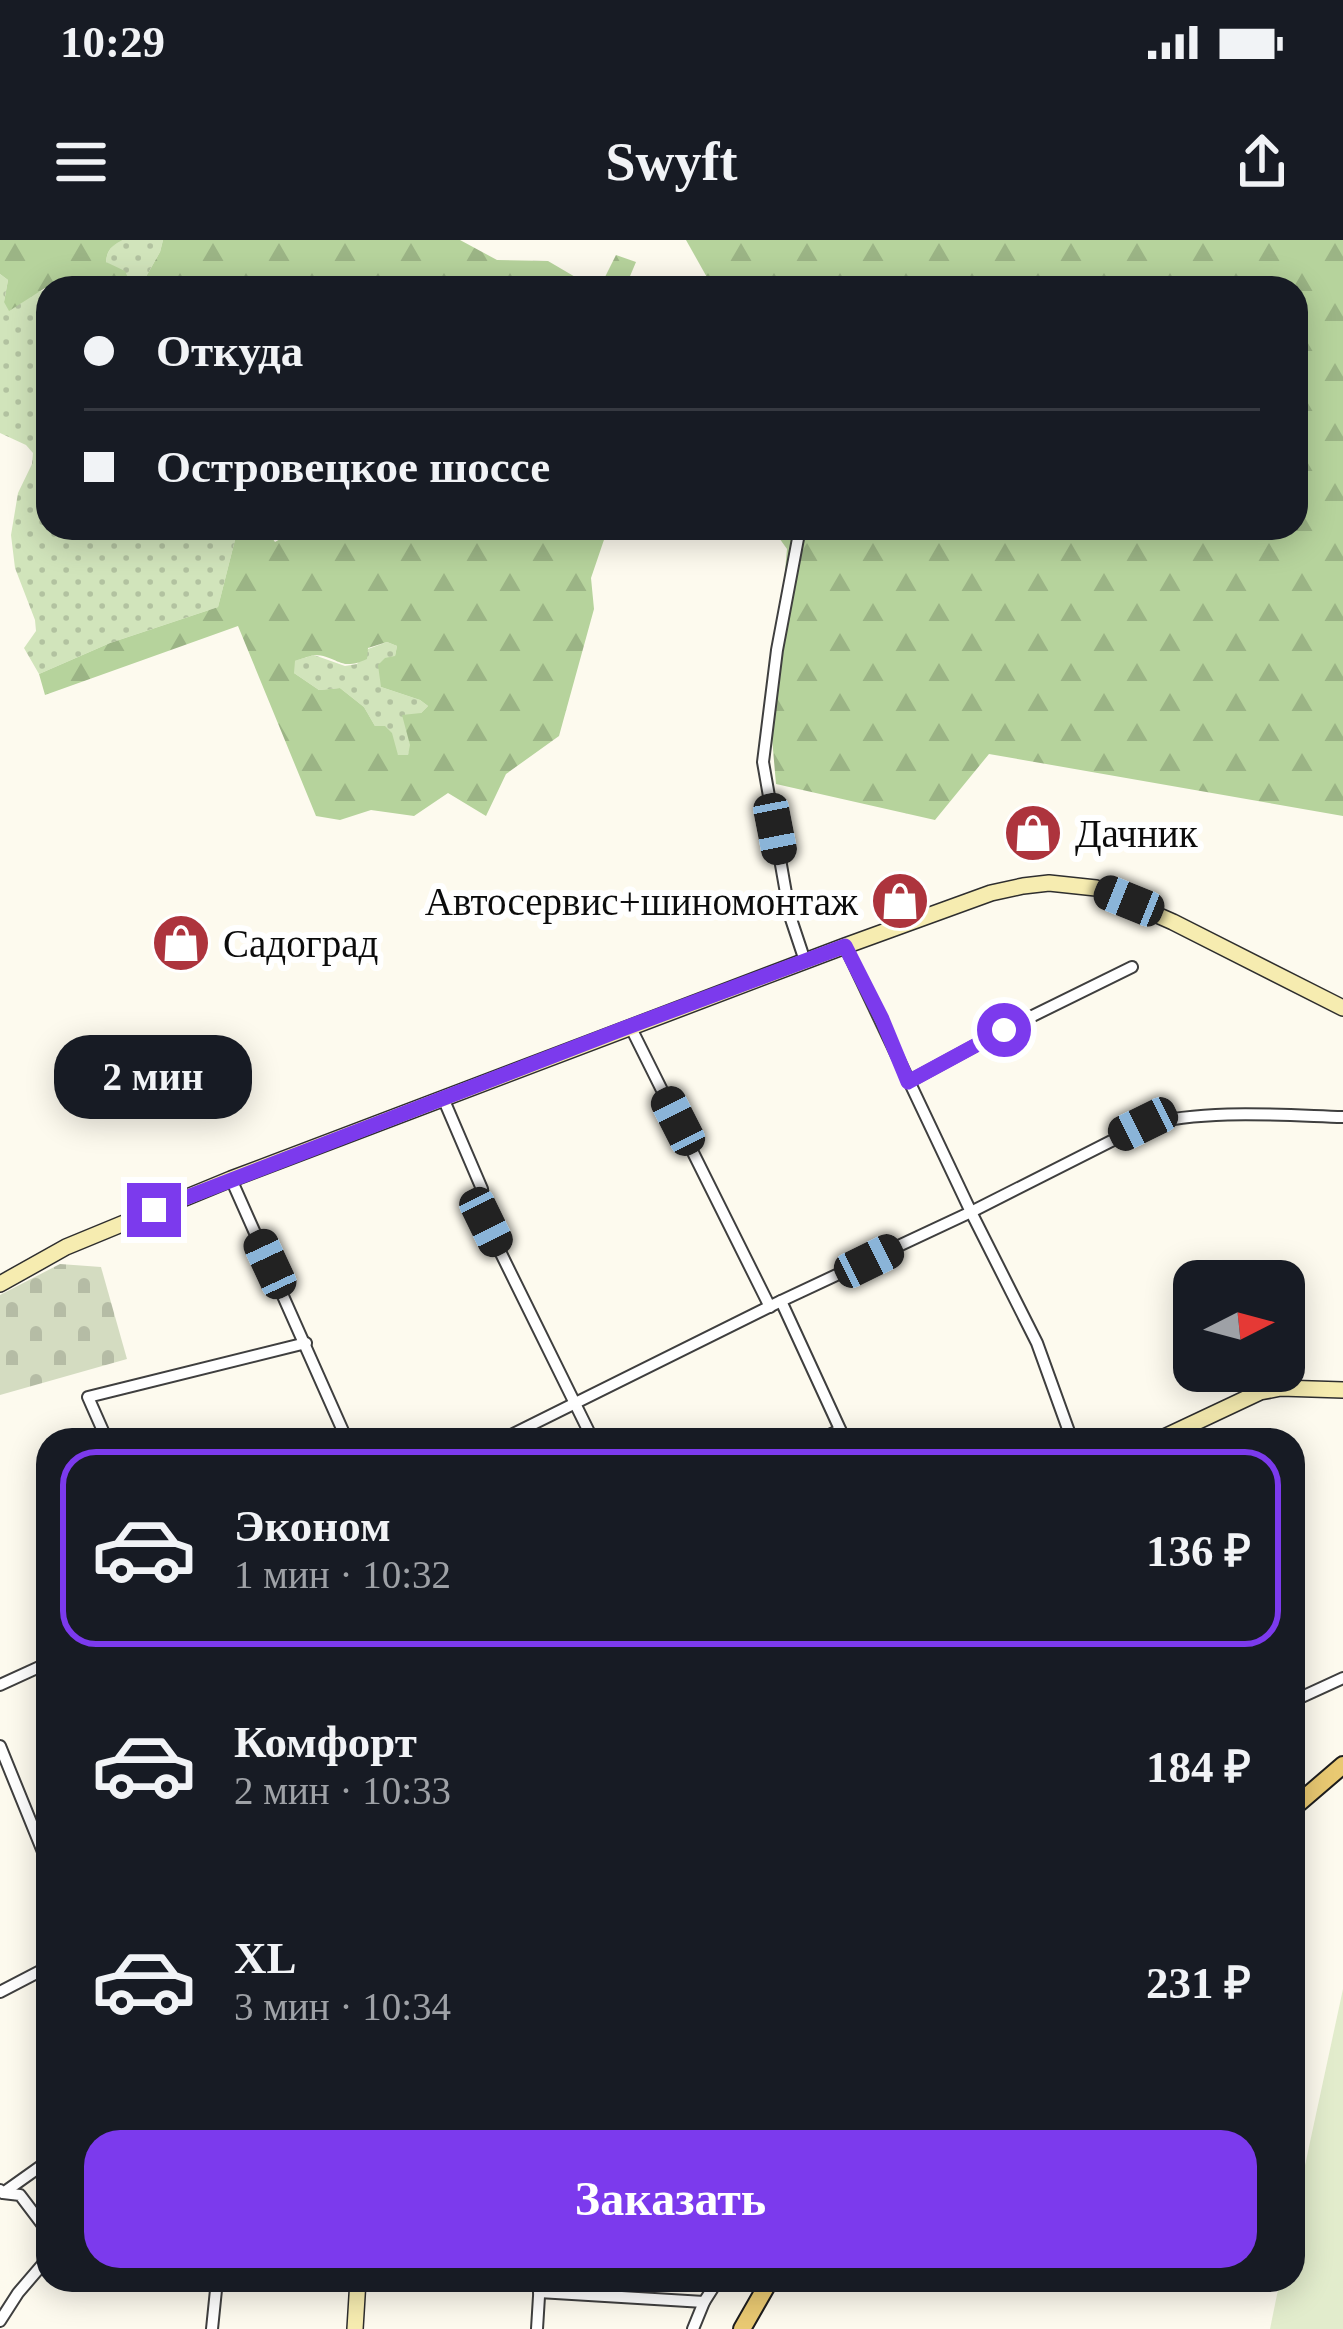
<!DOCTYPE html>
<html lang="ru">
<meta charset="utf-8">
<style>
body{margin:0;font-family:"Times New Roman",serif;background:#242831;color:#f1f3f6;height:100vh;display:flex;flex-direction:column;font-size:45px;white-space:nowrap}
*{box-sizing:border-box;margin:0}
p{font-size:39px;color:#9ea1a6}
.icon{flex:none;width:66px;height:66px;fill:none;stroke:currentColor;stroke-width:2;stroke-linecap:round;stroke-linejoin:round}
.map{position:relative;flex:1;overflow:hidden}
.drawer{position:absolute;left:36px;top:1188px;width:1269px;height:864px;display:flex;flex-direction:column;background:#171b24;border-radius:36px;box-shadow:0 6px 30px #0003}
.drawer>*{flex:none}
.hud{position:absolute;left:36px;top:36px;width:1272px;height:264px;border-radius:36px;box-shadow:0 6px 30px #0003;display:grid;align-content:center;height:264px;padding:0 48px;background:#171b24}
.needle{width:78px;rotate:84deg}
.controls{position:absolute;left:1173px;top:1020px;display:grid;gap:24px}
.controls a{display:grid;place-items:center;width:132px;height:132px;border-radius:24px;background:#171b24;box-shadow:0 6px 30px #0003;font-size:60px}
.end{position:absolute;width:54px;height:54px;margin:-27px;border:15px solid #7c3aed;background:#fff;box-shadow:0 0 0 6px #fff}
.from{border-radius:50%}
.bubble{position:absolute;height:84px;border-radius:36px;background:#171b24;box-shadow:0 6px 30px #0003;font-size:39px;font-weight:600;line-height:84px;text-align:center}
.car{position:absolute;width:36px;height:72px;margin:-36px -18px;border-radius:15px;box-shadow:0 0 9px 3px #0007;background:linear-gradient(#222 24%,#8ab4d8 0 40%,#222 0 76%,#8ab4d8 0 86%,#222 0)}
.hud b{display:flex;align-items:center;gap:42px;height:114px;font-size:45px}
.hud b+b{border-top:3px solid #363941}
.hud i{width:30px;height:30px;background:#f1f3f6}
ul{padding:21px 0 0;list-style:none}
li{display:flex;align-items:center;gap:36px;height:198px;margin:0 24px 18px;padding:0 24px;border:6px solid transparent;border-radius:36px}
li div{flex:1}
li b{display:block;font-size:45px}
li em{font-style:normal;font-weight:600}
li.current{border-color:#7c3aed}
li>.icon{width:108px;height:108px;stroke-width:1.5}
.cta{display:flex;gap:24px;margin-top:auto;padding:24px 48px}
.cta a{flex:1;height:138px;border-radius:36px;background:#7c3aed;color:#fff;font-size:48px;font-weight:600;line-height:138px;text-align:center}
.status{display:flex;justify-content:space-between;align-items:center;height:84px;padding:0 60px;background:#171b24;direction:ltr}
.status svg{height:33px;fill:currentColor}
header{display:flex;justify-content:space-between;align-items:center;height:156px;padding:0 48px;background:#171b24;font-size:54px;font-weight:600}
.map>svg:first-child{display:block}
.grass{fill:url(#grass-dots)}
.forest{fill:url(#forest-firs);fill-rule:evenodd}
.cemetery{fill:url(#cemetery-stones)}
.pitch{fill:#e2eccc}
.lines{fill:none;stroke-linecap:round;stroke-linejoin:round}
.street-casing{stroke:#3f3f3f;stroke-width:14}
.secondary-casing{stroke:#2e2e2e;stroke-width:18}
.primary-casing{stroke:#1d1d1d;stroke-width:20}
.street{stroke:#fff;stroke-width:10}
.secondary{stroke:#f6ecb0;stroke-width:15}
.primary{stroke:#e9c972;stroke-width:16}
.route{stroke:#7c3aed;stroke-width:15}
.labels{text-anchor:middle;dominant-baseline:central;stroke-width:12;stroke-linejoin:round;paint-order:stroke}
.poi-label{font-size:39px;fill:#0c0c0c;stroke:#fff;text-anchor:start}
</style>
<div class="status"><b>10:29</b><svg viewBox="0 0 49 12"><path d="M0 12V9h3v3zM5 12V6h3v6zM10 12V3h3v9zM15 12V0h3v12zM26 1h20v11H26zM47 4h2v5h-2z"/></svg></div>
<header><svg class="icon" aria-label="menu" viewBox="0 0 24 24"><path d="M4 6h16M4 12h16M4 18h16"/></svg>Swyft<svg class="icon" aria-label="share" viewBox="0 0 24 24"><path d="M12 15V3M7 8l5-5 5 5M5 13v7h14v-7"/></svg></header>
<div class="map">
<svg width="1343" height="2089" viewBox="0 0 1343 2089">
<defs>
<pattern id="grass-dots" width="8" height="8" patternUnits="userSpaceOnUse" patternTransform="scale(3)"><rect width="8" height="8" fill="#d1e4bb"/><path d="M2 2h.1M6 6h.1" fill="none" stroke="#b2c2a0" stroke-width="1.8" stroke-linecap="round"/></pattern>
<pattern id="forest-firs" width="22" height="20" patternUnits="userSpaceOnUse" patternTransform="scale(3)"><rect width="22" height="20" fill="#b6d39c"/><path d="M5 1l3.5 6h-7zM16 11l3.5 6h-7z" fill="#9bb485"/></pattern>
<pattern id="cemetery-stones" width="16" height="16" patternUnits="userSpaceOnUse" patternTransform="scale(3)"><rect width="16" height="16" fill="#d4dcc1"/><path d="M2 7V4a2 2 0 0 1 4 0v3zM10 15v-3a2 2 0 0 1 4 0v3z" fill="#b5bca5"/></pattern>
</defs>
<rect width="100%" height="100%" fill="#fdfaee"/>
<g class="grass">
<path d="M 123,0 L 163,0 L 160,12 L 143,42 L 145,48 L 125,48 L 129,40 L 106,22 C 107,10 112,5 123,0 Z"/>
<polygon points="0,34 8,40 4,62 48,49 48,288 238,288 218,367 110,403 39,434 24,408 36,391 35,380 15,328 11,295 18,253 32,224 33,213 26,205 0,193"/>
<polygon points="387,402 397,406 395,416 381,447 420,460 428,466 421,473 408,515 398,515 375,486 364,467 340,448 319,450 294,433 294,421 314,415 345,426 357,424 368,409"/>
</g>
<g class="forest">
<path d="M 0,0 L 123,0 C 113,5 107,9 106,22 L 125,31 L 129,40 L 125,48 L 45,48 L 9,71 L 4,62 L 8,40 L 0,34 Z"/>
<polygon points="163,0 460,0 497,20 548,21 577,38 601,45 616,15 636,22 625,48 145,48 143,42 160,12"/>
<polygon points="686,0 1343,0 1343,576 989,514 935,580 776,544 771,486 787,309 772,288 1296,288 1296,48 713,48"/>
<path d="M 238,288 L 265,288 L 275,302 L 282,298 L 282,288 L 608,288 L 591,338 L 594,369 L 559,496 L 506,534 L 486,576 L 448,553 L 414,576 L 371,570 L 340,580 L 316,576 L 238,386 L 45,455 L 39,434 L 110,403 L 218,367 ZM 387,402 L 397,406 L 395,416 L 385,418 L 378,425 L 381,447 L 420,460 L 428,466 L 421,473 L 402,475 L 410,505 L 408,515 L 398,515 L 392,493 L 385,486 L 375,486 L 364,467 L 340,448 L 319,450 L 294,433 L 295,421 C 297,420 313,415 315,415 C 338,416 340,432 367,419 L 368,408 Z"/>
</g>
<polygon class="cemetery" points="60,1024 101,1027 127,1119 0,1155 0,1055"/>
<polygon class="pitch" points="1343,1749 1343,2089 1270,2089 1280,2040 1293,2040 1293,1981"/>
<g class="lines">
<defs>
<g id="street">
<polyline points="800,288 777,410 763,522 790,676 805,721"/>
<polyline points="845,706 971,972 1037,1103 1072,1200"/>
<polyline points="630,786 770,1067"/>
<polyline points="908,842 1004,790 1132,727"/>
<polyline points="443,858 482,949 486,983 593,1200"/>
<polyline points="231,939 347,1200"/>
<polyline points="781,1061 845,1200"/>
<polyline points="107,1200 88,1157 306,1103"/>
<path d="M 501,1200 L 781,1061 L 971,972 L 1143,885 C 1207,869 1278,875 1343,877"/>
<polyline points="818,1200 840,1190"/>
<polyline points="0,1445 48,1423"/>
<polyline points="1293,1461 1343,1438"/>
<polyline points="0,1506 48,1624"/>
<polyline points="0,1752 48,1727"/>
<polyline points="0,1950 3,1953 20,1955 48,1992"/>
<polyline points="3,1953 48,1921"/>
<polyline points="539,2052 704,2062"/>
<polyline points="0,2081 18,2053 48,2018"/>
<polyline points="212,2089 217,2040"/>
<polyline points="537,2089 540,2040"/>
<polyline points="693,2089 704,2062 718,2040"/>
</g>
<g id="secondary">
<polyline points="0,1044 66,1007 231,939 845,706 991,653 1023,646 1049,643 1096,648 1173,682 1343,768"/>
<polyline points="1158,1200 1260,1152 1281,1148 1343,1150"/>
<polyline points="355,2089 358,2040"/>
</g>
<g id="primary">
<polyline points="1293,1568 1343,1525"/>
<polyline points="742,2089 770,2040"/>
</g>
</defs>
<use href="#street" class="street-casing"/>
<use href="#secondary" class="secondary-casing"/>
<use href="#primary" class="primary-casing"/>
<use href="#street" class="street"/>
<use href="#secondary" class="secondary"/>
<use href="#primary" class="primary"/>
</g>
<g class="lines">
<polyline class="route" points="154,970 625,788 845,706 882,779 908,842 1004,790"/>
</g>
<defs>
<symbol id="shop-disc" viewBox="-11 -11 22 22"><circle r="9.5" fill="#ad343d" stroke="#fff"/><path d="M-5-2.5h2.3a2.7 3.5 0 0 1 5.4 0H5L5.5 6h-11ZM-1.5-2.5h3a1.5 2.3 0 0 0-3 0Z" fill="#fff"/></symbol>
</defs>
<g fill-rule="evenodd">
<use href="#shop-disc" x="1000" y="560" width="66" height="66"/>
<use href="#shop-disc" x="867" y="628" width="66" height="66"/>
<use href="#shop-disc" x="148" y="670" width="66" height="66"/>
</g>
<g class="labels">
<g class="poi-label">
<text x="1075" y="593">Дачник</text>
<text x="858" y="661" text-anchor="end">Автосервис+шиномонтаж</text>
<text x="223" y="703">Садоград</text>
</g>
</g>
</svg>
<div class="controls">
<a><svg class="needle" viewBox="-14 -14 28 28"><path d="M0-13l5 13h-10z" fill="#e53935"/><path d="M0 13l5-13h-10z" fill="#9ea1a6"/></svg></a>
</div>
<i class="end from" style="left:1004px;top:790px"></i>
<i class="end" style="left:154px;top:970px"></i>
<div class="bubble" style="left:54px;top:795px;width:198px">2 мин</div>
<i class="car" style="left:775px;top:589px;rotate:169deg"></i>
<i class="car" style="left:1129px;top:661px;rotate:292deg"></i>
<i class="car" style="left:678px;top:881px;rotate:333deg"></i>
<i class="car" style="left:1143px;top:884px;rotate:244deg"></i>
<i class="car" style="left:486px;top:982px;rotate:154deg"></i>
<i class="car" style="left:869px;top:1021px;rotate:64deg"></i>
<i class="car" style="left:270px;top:1024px;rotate:335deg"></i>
<div class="hud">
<b><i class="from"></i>Откуда</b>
<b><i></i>Островецкое шоссе</b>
</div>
<section class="drawer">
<ul>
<li class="current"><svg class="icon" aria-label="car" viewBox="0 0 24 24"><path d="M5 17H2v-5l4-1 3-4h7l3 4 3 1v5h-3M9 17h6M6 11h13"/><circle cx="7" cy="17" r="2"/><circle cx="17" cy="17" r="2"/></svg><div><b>Эконом</b><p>1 мин · 10:32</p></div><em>136 ₽</em></li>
<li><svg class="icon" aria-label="car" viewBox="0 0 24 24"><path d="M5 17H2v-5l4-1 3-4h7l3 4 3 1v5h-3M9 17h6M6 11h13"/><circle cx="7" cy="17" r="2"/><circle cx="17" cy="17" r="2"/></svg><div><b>Комфорт</b><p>2 мин · 10:33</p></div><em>184 ₽</em></li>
<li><svg class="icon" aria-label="car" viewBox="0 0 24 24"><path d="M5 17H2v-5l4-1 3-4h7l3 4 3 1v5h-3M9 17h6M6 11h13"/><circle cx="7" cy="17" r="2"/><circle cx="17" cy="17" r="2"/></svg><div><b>XL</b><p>3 мин · 10:34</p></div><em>231 ₽</em></li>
</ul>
<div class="cta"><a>Заказать</a></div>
</section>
</div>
